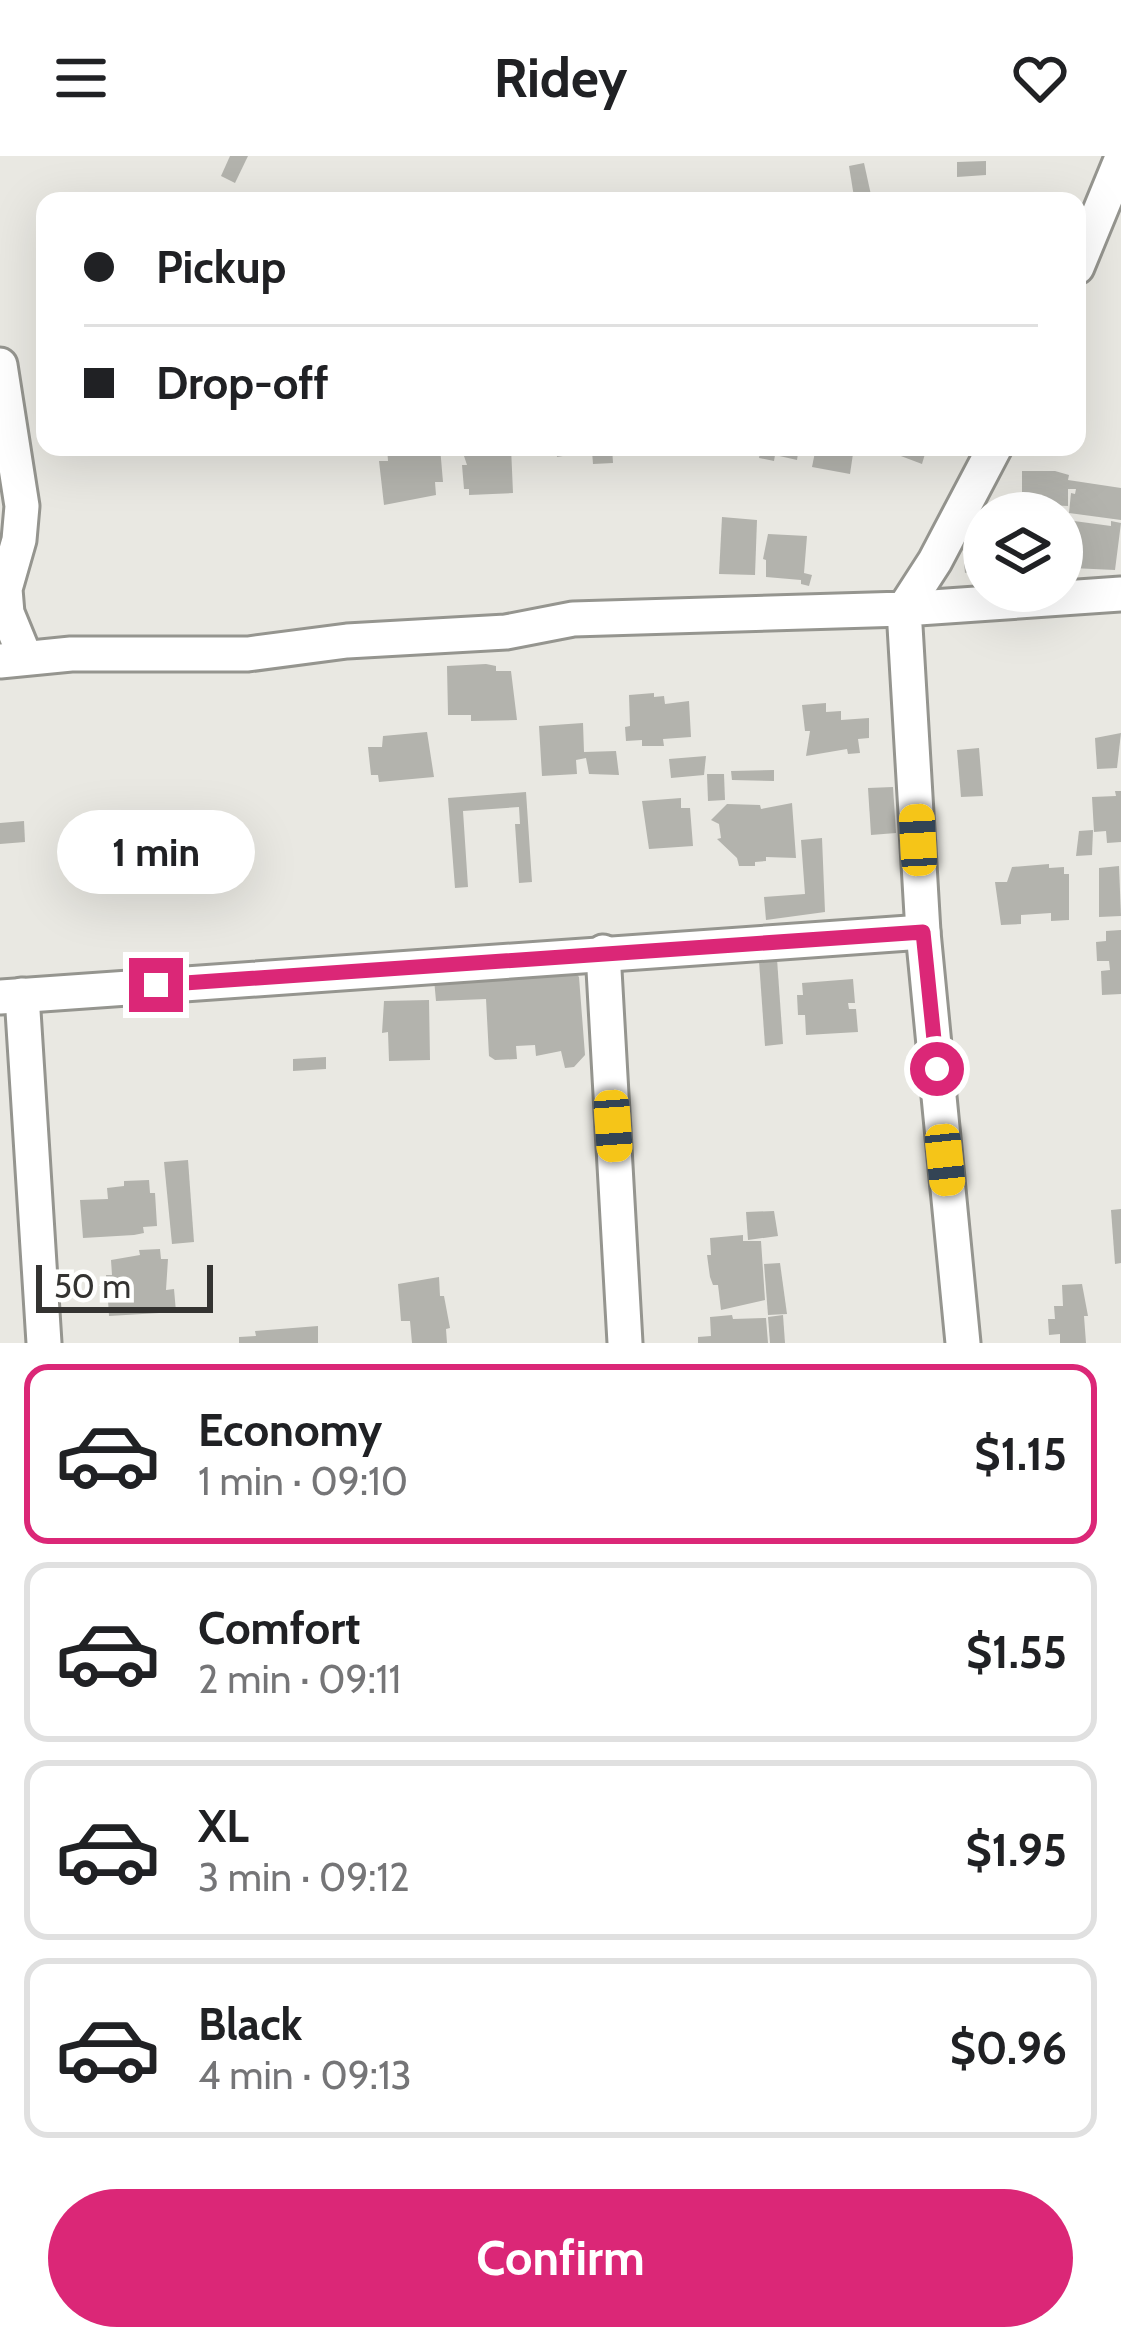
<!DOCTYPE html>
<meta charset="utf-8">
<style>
body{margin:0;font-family:Cabin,sans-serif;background:#f2f2f2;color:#202124;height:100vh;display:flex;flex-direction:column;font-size:45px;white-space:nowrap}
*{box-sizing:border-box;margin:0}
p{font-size:39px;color:#757577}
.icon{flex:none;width:66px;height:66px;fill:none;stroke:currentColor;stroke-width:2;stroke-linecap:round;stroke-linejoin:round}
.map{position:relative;height:1187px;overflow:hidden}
.details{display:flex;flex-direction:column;background:#fff;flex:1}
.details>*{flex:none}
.guide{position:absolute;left:36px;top:36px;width:1050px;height:264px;border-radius:24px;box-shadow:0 12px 48px #0002;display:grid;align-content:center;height:264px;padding:0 48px;background:#fff}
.controls{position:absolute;left:963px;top:336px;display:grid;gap:24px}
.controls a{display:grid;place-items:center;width:120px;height:120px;border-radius:50%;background:#fff;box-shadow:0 12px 48px #0002;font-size:60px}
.scale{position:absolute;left:36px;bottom:30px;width:177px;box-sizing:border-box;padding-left:12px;border:6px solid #343331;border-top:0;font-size:33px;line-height:42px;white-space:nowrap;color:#343331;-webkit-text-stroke:9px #fffffe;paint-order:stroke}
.end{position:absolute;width:54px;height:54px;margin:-27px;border:15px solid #db2777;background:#fff;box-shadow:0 0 0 6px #fff}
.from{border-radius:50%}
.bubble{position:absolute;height:84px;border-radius:42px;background:#fff;box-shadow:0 12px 48px #0002;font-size:39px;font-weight:800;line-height:84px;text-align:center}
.car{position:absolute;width:36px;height:72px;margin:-36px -18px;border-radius:15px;box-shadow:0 0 9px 3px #0007;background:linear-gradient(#f5c518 24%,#345 0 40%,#f5c518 0 76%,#345 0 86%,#f5c518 0)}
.guide b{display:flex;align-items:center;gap:42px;height:114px;font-size:45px}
.guide b+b{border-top:3px solid #e0e0e0}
.guide i{width:30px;height:30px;background:#202124}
ul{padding:21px 0 0;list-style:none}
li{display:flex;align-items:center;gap:36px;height:180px;margin:0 24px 18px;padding:0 24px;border:6px solid #e0e0e0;border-radius:24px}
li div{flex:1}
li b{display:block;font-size:45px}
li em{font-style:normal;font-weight:800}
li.current{border-color:#db2777}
li>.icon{width:108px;height:108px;stroke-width:1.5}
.button{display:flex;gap:24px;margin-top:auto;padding:24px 48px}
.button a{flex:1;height:138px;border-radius:72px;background:#db2777;color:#fff;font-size:48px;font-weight:800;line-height:138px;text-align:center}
header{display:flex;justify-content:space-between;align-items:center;height:156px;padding:0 48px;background:#fff;font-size:54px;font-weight:800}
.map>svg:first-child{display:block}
.building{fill:#b3b3ad}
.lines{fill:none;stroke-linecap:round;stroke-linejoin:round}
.minor-casing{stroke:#95958f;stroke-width:39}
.minor{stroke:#fff;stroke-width:33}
.route{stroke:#db2777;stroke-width:15}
</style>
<header><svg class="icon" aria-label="menu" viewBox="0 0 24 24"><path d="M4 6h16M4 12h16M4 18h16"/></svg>Ridey<svg class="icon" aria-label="heart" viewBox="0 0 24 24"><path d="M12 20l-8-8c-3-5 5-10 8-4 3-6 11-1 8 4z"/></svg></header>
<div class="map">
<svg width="1121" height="1187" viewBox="0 0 1121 1187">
<rect width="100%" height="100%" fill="#e9e8e2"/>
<g class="building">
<polygon points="230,0 248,0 235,27 221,20"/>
<polygon points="986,5 986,19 957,21 957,6"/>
<polygon points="864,7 871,39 854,41 849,10"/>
<polygon points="387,291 440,291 443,326 435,326 436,339 384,349 379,305 388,305"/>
<polygon points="461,291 511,291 513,337 469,339 469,333 464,333 462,309 467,309"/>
<polygon points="556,291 612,291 613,307 593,308 592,295 557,301"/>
<polygon points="761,291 799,291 797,304 775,299 774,305 759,302"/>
<polygon points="816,291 854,291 850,318 812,311"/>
<polygon points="877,291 927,291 922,308"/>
<polygon points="1022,315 1055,315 1069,319 1068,324 1121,332 1121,364 1069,357 1071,337 1075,338 1076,333 1068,333 1068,350 1022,348"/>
<polygon points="722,361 757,364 755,419 719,418"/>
<polygon points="1074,365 1111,370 1111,365 1121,367 1115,414 1072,412"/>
<polygon points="768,378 807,380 804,417 812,419 809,430 801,428 801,424 766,421 766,404 763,403"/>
<polygon points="984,380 984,421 972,423 972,415 965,417 962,385"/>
<polygon points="486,508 496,510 496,515 511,515 517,564 471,565 471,559 448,559 447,510"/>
<polygon points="654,537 654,541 664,540 665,548 689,545 691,581 663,583 664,590 642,590 642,584 626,585 625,571 630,570 629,539"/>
<polygon points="826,547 826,556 841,555 841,564 869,562 869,582 858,583 860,597 848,598 847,593 806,600 810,575 805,575 802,549"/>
<polygon points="583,567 584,596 616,595 619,619 589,618 586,602 576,604 577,618 542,620 539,570"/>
<polygon points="427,576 434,621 379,626 378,619 371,619 368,591 382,591 383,580"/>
<polygon points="1121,577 1117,612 1097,613 1095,582"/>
<polygon points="979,592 983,640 961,641 957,594"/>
<polygon points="706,600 704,619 671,622 669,603"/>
<polygon points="774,614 774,625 732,624 731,615"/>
<polygon points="707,618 724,618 725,644 708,645"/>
<polygon points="893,631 896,677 871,679 868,632"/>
<polygon points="1115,635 1121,635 1121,686 1107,687 1106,675 1094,676 1092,641 1116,640"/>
<polygon points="526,636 532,726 519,727 515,668 520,668 519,651 463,655 468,731 455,732 448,642"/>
<polygon points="681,642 681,652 690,652 693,690 649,693 642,645"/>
<polygon points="792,647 796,702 766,701 766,705 755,706 755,710 739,710 737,702 717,683 721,682 719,668 711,664 727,648 760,649 761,653"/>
<polygon points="24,665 25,686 0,688 0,667"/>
<polygon points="1093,674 1092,699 1076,700 1079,675"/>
<polygon points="822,682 825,756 766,764 764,741 805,738 801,684"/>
<polygon points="1049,708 1049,712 1064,711 1064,718 1069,718 1069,764 1051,765 1051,757 1021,759 1021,768 1001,769 995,726 1007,726 1012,711"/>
<polygon points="1119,710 1121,760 1099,761 1099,712"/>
<polygon points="1121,774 1121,838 1102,839 1101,815 1110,814 1109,805 1097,805 1096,786 1106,785 1106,775"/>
<polygon points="777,803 783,888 765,890 759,805"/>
<polygon points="571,812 579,821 585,899 574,911 565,912 561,895 536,900 535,889 516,890 517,903 495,904 489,900 486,843 436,845 434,823"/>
<polygon points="853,823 855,847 848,847 849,853 856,853 858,876 806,879 805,859 798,859 797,839 803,839 802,827"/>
<polygon points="429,844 430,904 389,905 388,876 382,877 384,845"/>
<polygon points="326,901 326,913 293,915 293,903"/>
<polygon points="188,1004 194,1086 172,1088 164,1006"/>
<polygon points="149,1024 150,1037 155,1037 157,1070 143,1071 144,1077 134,1079 83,1082 80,1044 108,1043 107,1032 124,1030 124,1025"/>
<polygon points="1121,1053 1121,1107 1115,1108 1111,1054"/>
<polygon points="774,1055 778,1080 748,1084 746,1056"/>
<polygon points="743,1079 743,1085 761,1085 765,1144 721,1154 718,1129 713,1129 710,1121 707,1099 711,1099 710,1082"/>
<polygon points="160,1093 161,1103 168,1103 166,1134 174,1133 176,1156 109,1160 108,1144 116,1144 115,1131 107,1131 106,1119 112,1119 111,1104 140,1099 139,1094"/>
<polygon points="780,1107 787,1158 768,1159 764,1108"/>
<polygon points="439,1121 440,1140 444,1140 450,1172 446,1173 447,1187 412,1187 410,1165 401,1165 398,1128"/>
<polygon points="1082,1128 1088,1160 1084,1160 1086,1187 1060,1187 1060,1178 1049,1179 1048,1163 1055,1163 1054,1150 1063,1150 1062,1129"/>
<polygon points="732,1159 733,1163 766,1162 768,1187 698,1187 698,1181 711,1180 710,1161"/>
<polygon points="783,1159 785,1187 770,1187 768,1161"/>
<polygon points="318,1170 318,1187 239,1187 239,1181 256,1180 255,1175"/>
</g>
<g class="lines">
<defs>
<g id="minor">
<polyline points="1077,111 1121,4"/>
<polyline points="0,209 22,350 19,384 5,433 7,457 25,501"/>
<polyline points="0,505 71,498 248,498 347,485 506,476 573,463 904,453 935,405 995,291"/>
<polyline points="603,796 625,1187"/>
<polyline points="22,839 44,1187"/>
<polyline points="0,841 923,776"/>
<polyline points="963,1187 923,776 904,453 1121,438"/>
</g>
</defs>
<use href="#minor" class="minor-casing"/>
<use href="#minor" class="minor"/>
</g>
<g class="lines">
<polyline class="route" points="156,829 923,776 937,913"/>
</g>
</svg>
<div class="controls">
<a><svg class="icon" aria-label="layers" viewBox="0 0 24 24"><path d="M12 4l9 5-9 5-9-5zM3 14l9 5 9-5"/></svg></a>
</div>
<div class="scale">50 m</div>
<i class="end from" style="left:937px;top:913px"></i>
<i class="end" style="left:156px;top:829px"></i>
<div class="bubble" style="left:57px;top:654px;width:198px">1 min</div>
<i class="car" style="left:918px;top:684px;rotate:357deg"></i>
<i class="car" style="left:613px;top:970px;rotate:176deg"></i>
<i class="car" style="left:945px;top:1004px;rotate:174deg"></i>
<div class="guide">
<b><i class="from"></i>Pickup</b>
<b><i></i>Drop-off</b>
</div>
</div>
<section class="details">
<ul>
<li class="current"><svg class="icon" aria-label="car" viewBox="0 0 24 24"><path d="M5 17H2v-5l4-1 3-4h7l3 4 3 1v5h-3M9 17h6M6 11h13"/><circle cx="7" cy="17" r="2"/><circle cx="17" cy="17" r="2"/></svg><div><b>Economy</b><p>1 min · 09:10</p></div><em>$1.15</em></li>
<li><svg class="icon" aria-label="car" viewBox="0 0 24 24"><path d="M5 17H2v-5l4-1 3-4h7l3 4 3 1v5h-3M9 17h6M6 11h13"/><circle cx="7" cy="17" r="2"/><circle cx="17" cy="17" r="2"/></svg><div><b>Comfort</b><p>2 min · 09:11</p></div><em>$1.55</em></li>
<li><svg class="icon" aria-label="car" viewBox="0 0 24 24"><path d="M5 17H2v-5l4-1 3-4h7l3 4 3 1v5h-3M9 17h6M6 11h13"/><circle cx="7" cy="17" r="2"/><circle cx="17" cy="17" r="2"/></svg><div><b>XL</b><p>3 min · 09:12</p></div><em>$1.95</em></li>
<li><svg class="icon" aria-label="car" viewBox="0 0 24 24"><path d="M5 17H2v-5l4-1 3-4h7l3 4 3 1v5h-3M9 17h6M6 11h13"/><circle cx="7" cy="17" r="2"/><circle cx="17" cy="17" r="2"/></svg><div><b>Black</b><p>4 min · 09:13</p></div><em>$0.96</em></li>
</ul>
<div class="button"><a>Confirm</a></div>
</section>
